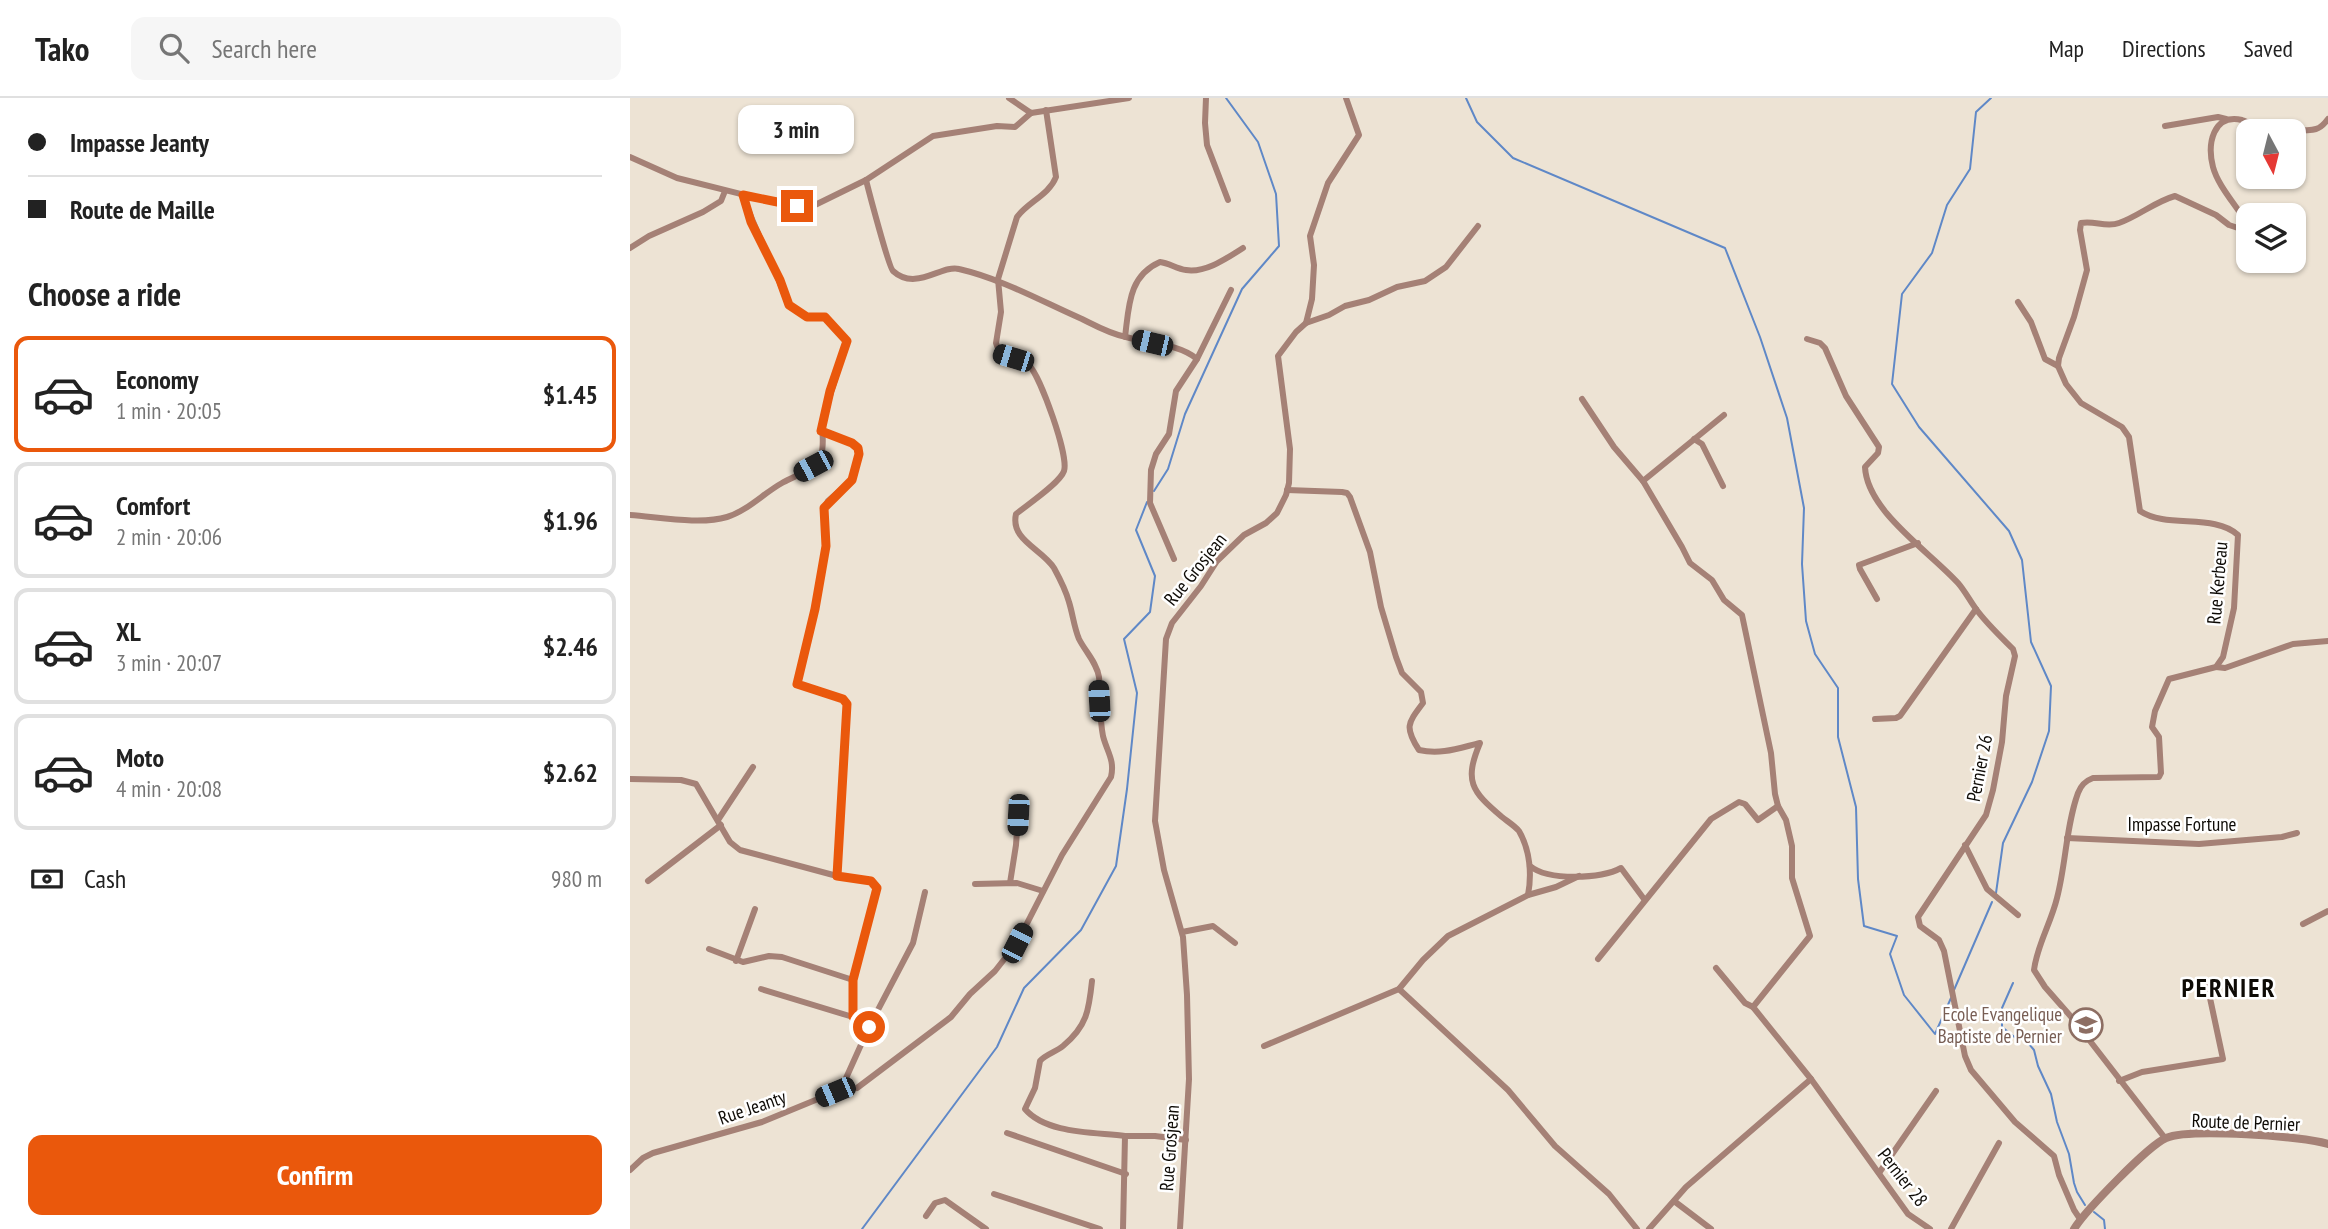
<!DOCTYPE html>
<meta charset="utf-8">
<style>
body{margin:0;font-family:"PT Sans Narrow",sans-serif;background:#f6f6f6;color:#222;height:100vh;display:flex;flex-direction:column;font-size:26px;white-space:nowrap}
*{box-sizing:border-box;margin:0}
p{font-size:23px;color:#767676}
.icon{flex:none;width:38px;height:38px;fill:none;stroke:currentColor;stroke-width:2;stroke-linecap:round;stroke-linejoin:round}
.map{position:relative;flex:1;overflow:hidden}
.side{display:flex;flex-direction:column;background:#fff;width:630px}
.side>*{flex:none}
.banner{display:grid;align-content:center;height:154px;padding:0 28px;background:#fff}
.needle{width:46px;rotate:173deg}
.tools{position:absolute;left:1606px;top:21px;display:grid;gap:14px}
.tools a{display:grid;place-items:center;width:70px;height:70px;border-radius:14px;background:#fff;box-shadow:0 2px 5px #0004;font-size:35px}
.end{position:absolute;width:32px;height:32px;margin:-16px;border:9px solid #ea580c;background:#fff;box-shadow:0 0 0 4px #fff}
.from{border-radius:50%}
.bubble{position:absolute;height:49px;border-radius:14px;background:#fff;box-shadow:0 2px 5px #0004;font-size:23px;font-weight:700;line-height:49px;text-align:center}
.car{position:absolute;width:21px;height:42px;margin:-21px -10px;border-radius:9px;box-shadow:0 0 5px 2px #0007;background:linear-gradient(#222 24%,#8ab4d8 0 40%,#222 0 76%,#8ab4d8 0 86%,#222 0)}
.banner b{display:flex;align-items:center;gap:24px;height:66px;font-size:26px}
.banner b+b{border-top:2px solid #e0e0e0}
.banner i{width:18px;height:18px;background:#222}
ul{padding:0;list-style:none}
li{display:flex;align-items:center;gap:21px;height:116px;margin:0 14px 10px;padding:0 14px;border:4px solid #e0e0e0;border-radius:14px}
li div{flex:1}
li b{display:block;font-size:26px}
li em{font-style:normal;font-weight:700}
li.active{border-color:#ea580c}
li>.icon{width:63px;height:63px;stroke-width:1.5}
h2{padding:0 28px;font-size:32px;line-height:84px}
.pay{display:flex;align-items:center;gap:18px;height:77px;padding:0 28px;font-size:26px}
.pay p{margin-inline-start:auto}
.cta{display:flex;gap:14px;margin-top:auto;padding:14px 28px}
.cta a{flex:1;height:80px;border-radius:14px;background:#ea580c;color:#fff;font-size:28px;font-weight:700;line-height:80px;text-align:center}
header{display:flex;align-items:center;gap:42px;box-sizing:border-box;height:98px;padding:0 35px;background:#fff;border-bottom:2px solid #e0e0e0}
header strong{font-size:33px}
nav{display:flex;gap:38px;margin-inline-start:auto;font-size:24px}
.search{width:490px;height:63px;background:#f6f6f6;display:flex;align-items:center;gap:18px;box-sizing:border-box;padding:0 24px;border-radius:14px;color:#767676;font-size:26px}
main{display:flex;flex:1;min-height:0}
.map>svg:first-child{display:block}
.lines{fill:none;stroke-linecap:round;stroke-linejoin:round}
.stream{stroke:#5f88c7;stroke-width:2}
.minor{stroke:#a58176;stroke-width:6}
.tertiary{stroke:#a58176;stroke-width:8}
.route{stroke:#ea580c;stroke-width:9}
.labels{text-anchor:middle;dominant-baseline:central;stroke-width:5;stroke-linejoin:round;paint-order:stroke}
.street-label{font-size:19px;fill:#0e0b06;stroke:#fff}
.education-label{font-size:19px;fill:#785e54;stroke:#fff;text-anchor:end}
.district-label{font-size:26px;font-weight:bold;letter-spacing:2px;fill:#0e0b06;stroke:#fff}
</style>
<header>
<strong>Tako</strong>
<div class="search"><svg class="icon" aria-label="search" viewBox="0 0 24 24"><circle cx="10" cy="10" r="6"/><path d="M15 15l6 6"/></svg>Search here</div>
<nav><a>Map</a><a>Directions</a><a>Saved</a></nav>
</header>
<main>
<section class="side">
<div class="banner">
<b><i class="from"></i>Impasse Jeanty</b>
<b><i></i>Route de Maille</b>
</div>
<h2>Choose a ride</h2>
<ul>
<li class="active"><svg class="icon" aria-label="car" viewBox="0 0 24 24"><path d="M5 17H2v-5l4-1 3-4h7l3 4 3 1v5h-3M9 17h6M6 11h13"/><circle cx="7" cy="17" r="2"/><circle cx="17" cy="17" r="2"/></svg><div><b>Economy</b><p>1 min · 20:05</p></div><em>$1.45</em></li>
<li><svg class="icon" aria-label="car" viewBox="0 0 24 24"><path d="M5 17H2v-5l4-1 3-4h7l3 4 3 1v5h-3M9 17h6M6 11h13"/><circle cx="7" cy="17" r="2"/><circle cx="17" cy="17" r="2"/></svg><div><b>Comfort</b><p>2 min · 20:06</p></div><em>$1.96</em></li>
<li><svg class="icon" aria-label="car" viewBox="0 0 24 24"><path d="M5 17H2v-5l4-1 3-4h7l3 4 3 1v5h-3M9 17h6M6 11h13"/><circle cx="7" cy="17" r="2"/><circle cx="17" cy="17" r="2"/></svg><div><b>XL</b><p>3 min · 20:07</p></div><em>$2.46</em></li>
<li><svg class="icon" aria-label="car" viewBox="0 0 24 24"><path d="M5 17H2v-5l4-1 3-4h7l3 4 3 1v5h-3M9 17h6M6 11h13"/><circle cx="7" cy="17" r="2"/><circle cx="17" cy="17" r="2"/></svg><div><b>Moto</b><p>4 min · 20:08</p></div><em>$2.62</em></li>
</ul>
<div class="pay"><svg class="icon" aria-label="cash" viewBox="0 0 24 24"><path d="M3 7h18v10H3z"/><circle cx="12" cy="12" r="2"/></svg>Cash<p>980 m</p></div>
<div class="cta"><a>Confirm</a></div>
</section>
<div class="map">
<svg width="1698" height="1131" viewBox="0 0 1698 1131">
<rect width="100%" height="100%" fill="#ede3d4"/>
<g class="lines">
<g class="stream">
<polyline points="836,0 847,24 883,60 1095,150 1130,239 1157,320 1174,410 1172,466 1176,523 1185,556 1208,590 1208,639 1226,709 1228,781 1234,828 1267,838 1260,856 1274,897 1305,936 1321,900"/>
<polyline points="1361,0 1346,14 1340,71 1317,107 1302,155 1272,196 1262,286 1289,329 1379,433 1392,462 1401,544 1421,588 1419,633 1402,684 1373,745 1366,795"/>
<polyline points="524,393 538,371 555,316 612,191 649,148 646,96 628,44 596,0"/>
<polyline points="1383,885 1372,910 1372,929 1387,941 1395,941 1404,952 1408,968 1421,996 1427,1024 1439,1056 1444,1085 1447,1094 1455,1107"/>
<polyline points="1324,892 1362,804"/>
<polyline points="1464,1114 1474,1122 1475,1131"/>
<polyline points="232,1131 367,949 394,890 451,832 486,768 497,691 507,595 494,541 520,514 525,478 506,432 517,404"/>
</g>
<g class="minor">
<polyline points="379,0 401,15"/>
<polyline points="576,0 575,25 577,47 598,102"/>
<polyline points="401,15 499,0"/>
<polyline points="1535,28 1588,19 1596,21"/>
<polyline points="0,59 47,80 147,105 177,108 185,107 236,82 303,38 367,28 385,29 401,15"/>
<path d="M 236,82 C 239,94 259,170 263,173 C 286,194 312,166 329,171 C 372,181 411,203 452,221 C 466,228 480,236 496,239 C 518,245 549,246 567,261 L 546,293 L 539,336 L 526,356 L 521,372 L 520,405 L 544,461"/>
<polyline points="0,150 19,138 73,114 91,103 95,93"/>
<polyline points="1388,204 1401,224 1415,261 1428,268"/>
<polyline points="676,225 699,217 715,208 739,202 767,189 795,183 816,169 848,128"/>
<path d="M 495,239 C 499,209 498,178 530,164 C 539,165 547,171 556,172 C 576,175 597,160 613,150"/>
<path d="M 1177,241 L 1190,245 L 1195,250 L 1216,298 L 1249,349 L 1248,355 L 1235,369 C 1237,413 1299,453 1328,485 C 1335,493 1340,503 1346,511 C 1357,526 1370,538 1383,551 L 1385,558 L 1376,598 L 1372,644 L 1363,692 L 1356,717 L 1288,819 L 1290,828 L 1309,842 L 1314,853 L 1335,958 L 1341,972 L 1385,1024 L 1424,1058 L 1429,1077 L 1444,1112 L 1450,1121"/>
<polyline points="567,261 601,192"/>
<polyline points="952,301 984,349 1013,383 1052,449 1060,465 1082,482 1094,502 1112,517 1141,655 1145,696 1148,708 1156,722 1162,748 1162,780 1180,838 1123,909 1181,981 1056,1089 1019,1131"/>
<polyline points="191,333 222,345 228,350 229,356 222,382 198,403 194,410 196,448 185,511 167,586 213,601 217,606 207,778 241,783 247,791 223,882 223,919 239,929"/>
<polyline points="1064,341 1072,346 1093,388"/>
<polyline points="1013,383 1094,317"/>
<path d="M 657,392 L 712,394 L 717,395 L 720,399 L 740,454 L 751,509 L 766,559 L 772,575 L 791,594 L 793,605 C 778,625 774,629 789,652 C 811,657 829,650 850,645 C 834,683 841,693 872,719 C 877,723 885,728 889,733 C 900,752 902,776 898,797"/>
<path d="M 0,417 C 29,419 70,427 97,419 C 117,413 134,395 152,385 C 165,378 185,371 191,357 C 195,347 191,332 193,320 L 217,243 L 195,219 L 177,219 L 158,207 C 146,169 125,135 113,97"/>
<polyline points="1247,501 1230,471 1229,467 1288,445"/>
<polyline points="1586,569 1595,570 1663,546 1698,543"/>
<polyline points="1245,621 1266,620 1270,618 1346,511"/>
<polyline points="0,681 51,682 66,686 100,744 110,752 207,778"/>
<polyline points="88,722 123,669"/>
<polyline points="1437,740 1569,746 1652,739 1667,735"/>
<polyline points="1335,747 1357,791 1388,817"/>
<path d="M 900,768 C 918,783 971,781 991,770 L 1014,801"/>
<polyline points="18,783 91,727"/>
<polyline points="380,785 386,747 388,717"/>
<polyline points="345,786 387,785 413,793"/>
<polyline points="1673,826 1698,813"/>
<polyline points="552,834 583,828 605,845"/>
<polyline points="79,851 113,864 139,858 152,859 223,882"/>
<polyline points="968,861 1081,721 1109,704 1115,706 1128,722 1148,708"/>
<polyline points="106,863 125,811"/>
<polyline points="1086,870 1115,905 1123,909"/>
<path d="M 462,883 C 459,912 457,928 433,948 C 426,954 416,956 410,963 L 405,990 L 395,1011 C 416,1036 465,1034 495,1038"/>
<polyline points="131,891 223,919"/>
<polyline points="769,891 878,992 925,1048 979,1096 1007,1131"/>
<polyline points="634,948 769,891 793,862 818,838 898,797 926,789 949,778"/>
<polyline points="1181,981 1278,1116 1300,1131"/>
<polyline points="1489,983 1512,974 1593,961 1577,886"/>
<path d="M 227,990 L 321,919 L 340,896 L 365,873 L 387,845 L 432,757 L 481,679 C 485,662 477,654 473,638 C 469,618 471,599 469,579 C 467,565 455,553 449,541 C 444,529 443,517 439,504 C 436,493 430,481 424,470 C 412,451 380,442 386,416 C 397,407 430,385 434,373 C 439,358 411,280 399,267 C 393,260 379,258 370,256 L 366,245 L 371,214 L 368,181 L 387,119 C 398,104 419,97 426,79 L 416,12"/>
<polyline points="377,1035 496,1076"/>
<path d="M 1535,1040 L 1443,921 L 1415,889 L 1404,872 C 1407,847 1421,825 1427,800 C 1436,766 1436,728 1448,695 C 1451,687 1455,683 1463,680 L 1529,679 L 1531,675 L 1529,639 L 1522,629 L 1525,613 L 1539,581 L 1586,569 L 1593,559 L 1604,510 L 1608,437 C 1584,415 1537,431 1510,413 L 1499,339 L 1492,329 L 1451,305 L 1436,286 L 1428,268 L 1429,260 L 1444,219 L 1457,172 L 1450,132 L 1451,125 C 1464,122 1476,130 1489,125 C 1509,118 1524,104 1545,98 L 1586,117 L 1599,127 L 1608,130 L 1614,129 L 1616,124 C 1606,107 1588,88 1583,69 C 1577,46 1583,15 1612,22 C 1621,25 1629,30 1637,32 C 1644,34 1679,33 1686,31 C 1690,30 1695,25 1698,21"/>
<polyline points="0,1072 13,1060 23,1055 132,1024 205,994 212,989 239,929 283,845 295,794"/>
<polyline points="1249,1075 1306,993"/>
<polyline points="364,1096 470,1131"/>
<polyline points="1044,1103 1081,1131"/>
<polyline points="296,1118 305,1105 315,1102 356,1131"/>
<polyline points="493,1131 495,1038 525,1038 556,1042"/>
<polyline points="550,1131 559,981 557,897 553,839 534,772 525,723 536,541 542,525 571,488 587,463 614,437 636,425 647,415 656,397 659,385 660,351 648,258 666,234 676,225 682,201 684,167 680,138 698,85 729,37 716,0"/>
<polyline points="1321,1131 1369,1045"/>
</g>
<path class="tertiary" d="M 1444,1131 C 1455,1113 1518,1048 1536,1040 C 1559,1030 1673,1038 1698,1046"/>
</g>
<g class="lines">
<polyline class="route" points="167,108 113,97 121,124 150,182 159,207 177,219 195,219 217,243 200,293 191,333 222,345 228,350 229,356 222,382 194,410 196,448 185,511 167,586 213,601 217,606 207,778 241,783 247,790 223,882 223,919 239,929"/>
</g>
<defs>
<symbol id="school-ring" viewBox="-11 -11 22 22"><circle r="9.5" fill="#fff" stroke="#8d6e63" stroke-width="1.5"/><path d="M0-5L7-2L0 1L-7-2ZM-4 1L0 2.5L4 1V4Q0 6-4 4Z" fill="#8d6e63"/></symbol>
</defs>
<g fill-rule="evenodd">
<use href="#school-ring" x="1437" y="908" width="38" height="38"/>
</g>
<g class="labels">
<g class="street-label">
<text transform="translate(565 471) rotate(-51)">Rue Grosjean</text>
<text transform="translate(1587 485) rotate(-85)">Rue Kerbeau</text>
<text transform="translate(1349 670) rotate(-79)">Pernier 26</text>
<text x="1552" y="726">Impasse Fortune</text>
<text transform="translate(122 1009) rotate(-19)">Rue Jeanty</text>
<text transform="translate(1616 1024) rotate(2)">Route de Pernier</text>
<text transform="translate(539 1050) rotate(-86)">Rue Grosjean</text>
<text transform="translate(1273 1079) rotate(52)">Pernier 28</text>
</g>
<g class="education-label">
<text x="1432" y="916">Ecole Evangelique<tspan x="1432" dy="22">Baptiste de Pernier</tspan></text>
</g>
<g class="district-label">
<text x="1599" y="889">PERNIER</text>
</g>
</g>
</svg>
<div class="tools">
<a><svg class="needle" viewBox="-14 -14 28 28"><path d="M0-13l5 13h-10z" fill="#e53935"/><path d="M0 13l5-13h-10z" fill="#767676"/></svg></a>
<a><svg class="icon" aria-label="layers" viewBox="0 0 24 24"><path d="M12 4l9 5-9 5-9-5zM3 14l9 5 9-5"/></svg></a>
</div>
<i class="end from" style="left:239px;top:929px"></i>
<i class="end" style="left:167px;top:108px"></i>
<div class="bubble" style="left:108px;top:7px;width:116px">3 min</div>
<i class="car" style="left:522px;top:245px;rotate:283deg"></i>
<i class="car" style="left:383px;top:260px;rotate:287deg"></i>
<i class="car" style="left:183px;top:368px;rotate:242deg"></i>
<i class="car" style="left:469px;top:603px;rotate:357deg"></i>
<i class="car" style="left:388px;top:717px;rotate:183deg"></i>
<i class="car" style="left:387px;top:845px;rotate:27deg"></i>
<i class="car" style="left:205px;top:994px;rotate:247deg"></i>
</div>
</main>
